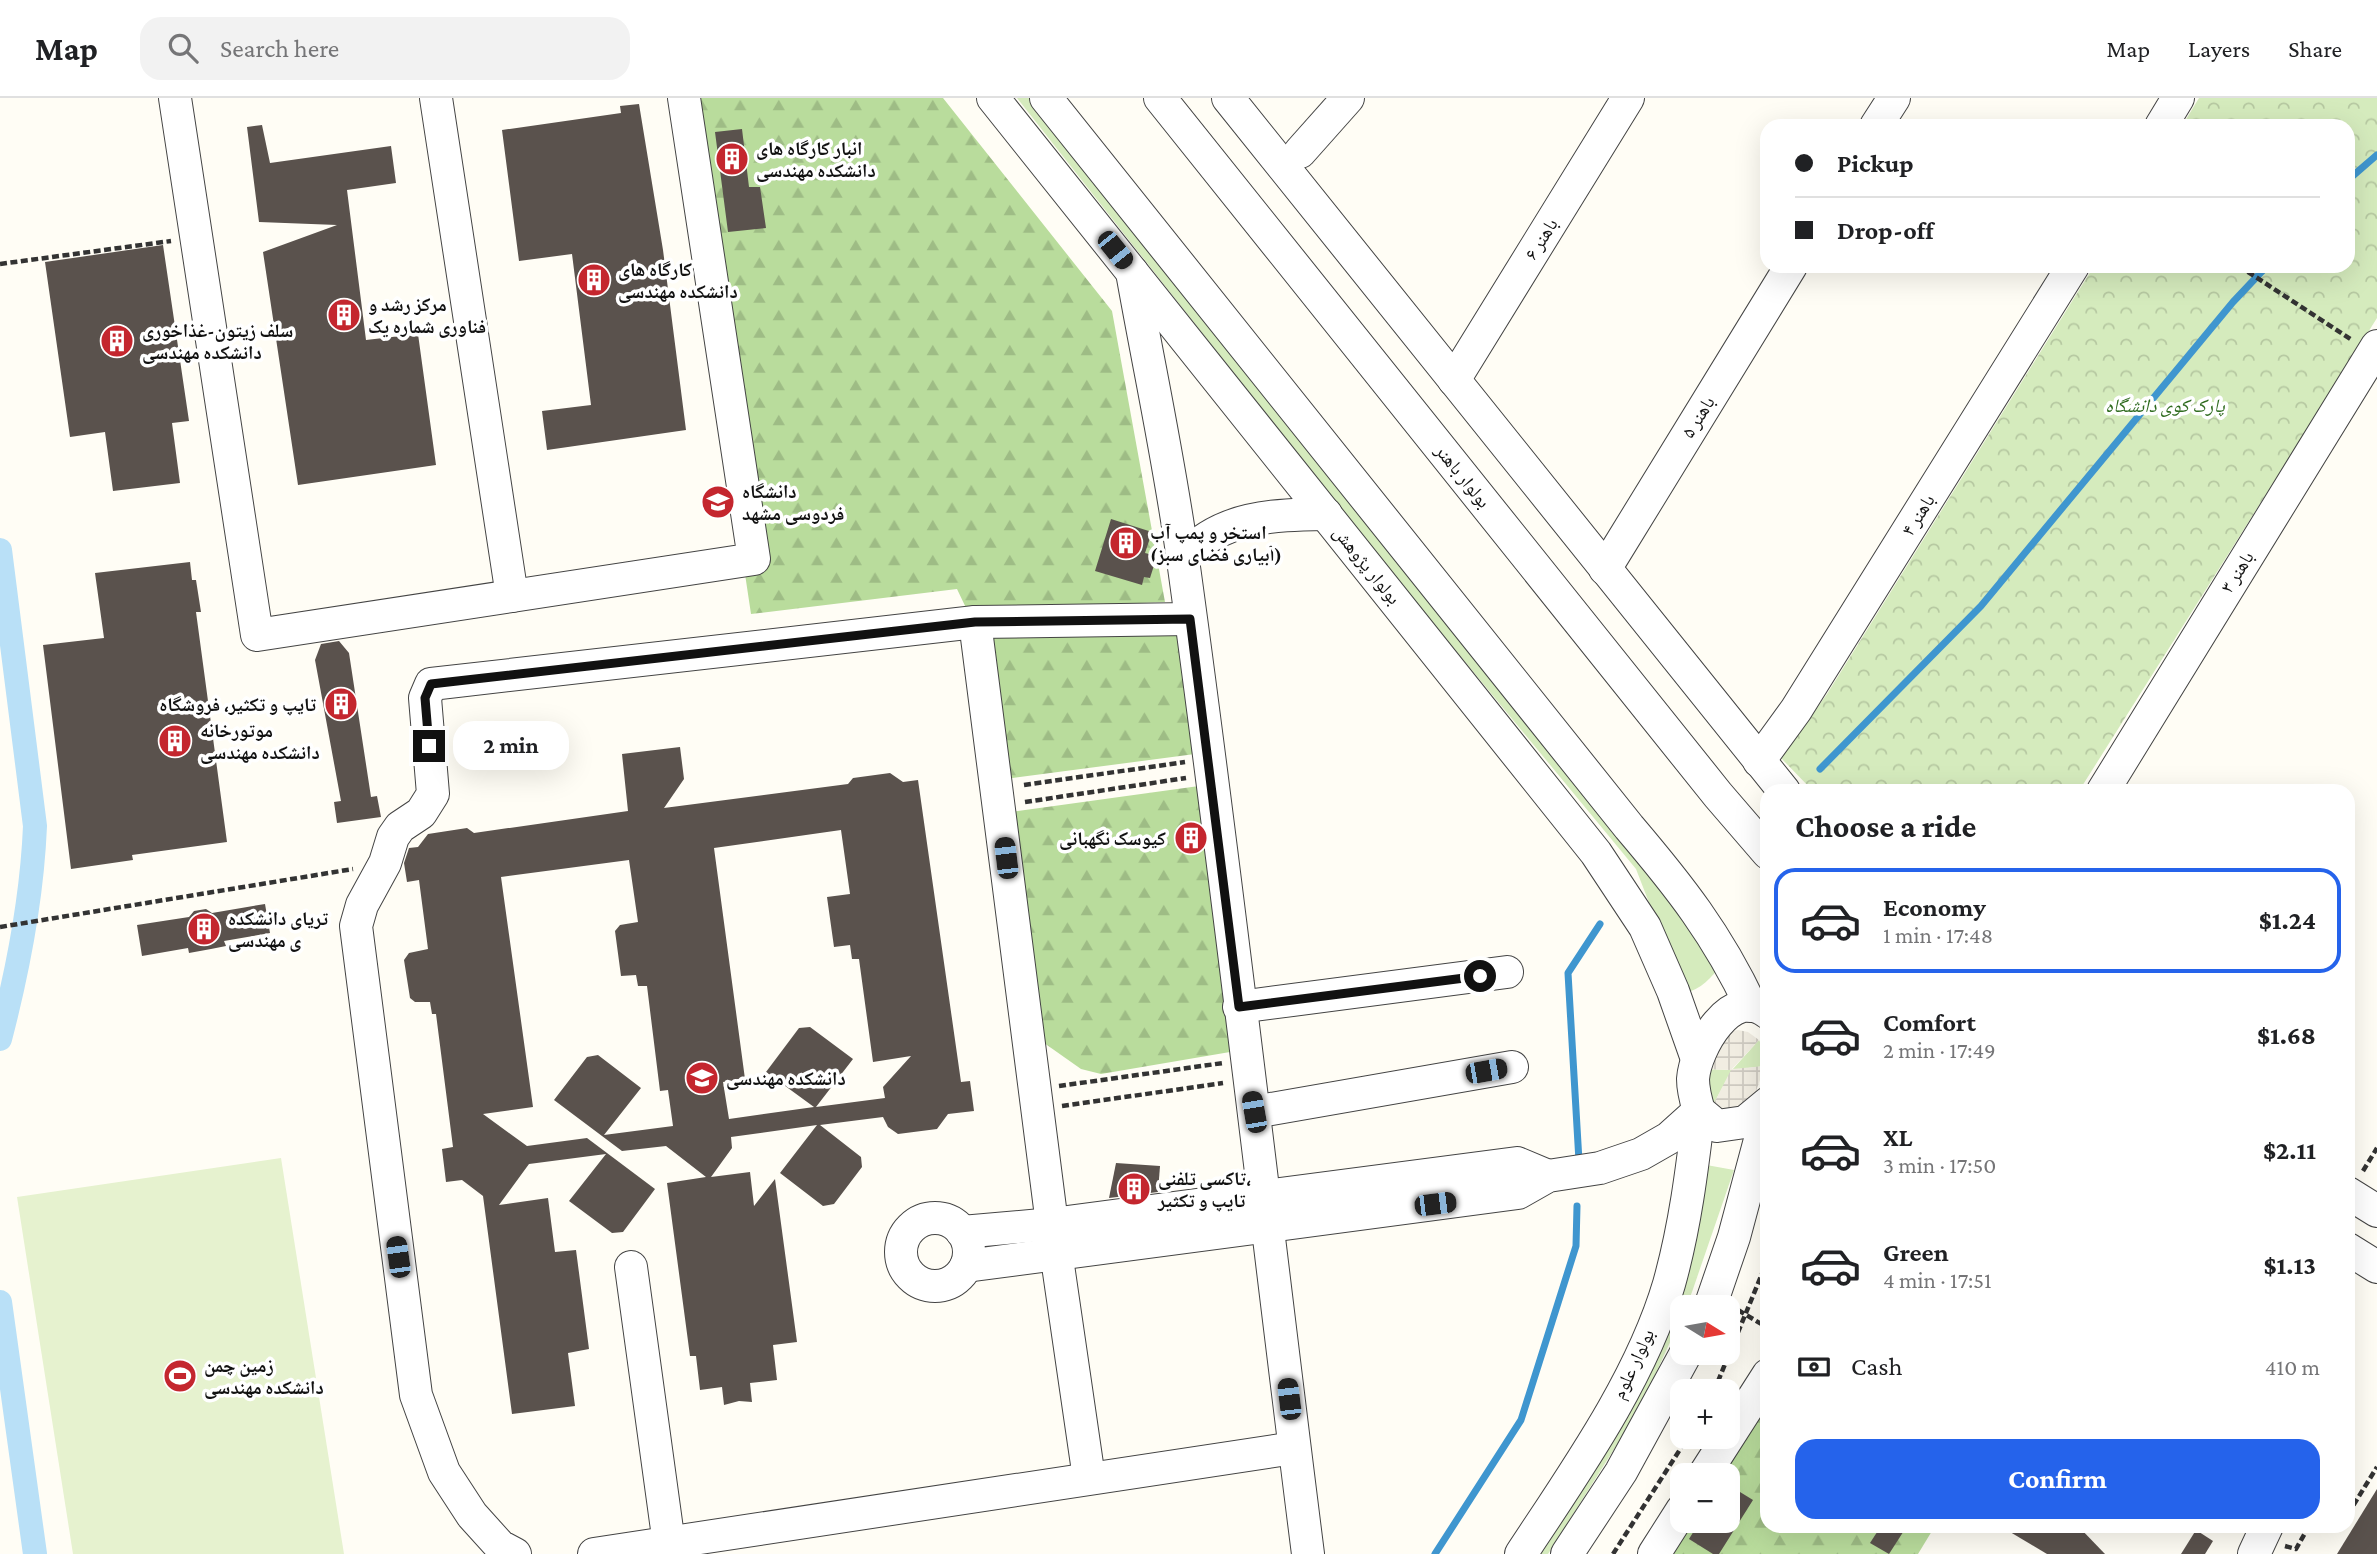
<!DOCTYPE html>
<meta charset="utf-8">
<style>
body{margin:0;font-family:"Crimson Pro","Noto Naskh Arabic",serif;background:#f2f2f2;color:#202124;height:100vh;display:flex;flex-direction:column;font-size:26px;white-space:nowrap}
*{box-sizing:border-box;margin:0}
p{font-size:23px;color:#757577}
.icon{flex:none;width:38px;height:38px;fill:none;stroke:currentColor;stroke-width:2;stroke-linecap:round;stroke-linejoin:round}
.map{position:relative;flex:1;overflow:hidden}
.drawer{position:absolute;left:1760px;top:686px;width:595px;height:749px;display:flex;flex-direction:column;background:#fff;border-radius:21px;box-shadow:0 7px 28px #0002}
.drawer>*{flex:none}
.guide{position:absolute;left:1760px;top:21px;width:595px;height:154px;border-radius:21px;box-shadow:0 7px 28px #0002;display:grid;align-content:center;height:154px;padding:0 35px;background:#fff}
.needle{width:46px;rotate:101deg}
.fabs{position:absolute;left:1670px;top:1197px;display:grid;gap:14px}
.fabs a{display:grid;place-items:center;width:70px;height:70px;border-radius:14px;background:#fff;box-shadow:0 7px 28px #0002;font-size:35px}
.end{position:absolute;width:32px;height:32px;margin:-16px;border:9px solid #111;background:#fff;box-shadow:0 0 0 4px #fff}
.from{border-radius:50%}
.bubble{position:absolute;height:49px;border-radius:21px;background:#fff;box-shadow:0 7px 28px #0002;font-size:23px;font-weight:700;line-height:49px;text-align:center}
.car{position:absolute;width:21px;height:42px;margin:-21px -10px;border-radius:9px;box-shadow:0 0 5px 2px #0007;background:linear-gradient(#222 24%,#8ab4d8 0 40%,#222 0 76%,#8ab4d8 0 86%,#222 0)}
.guide b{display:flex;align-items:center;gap:24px;height:66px;font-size:26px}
.guide b+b{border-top:2px solid #e0e0e0}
.guide i{width:18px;height:18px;background:#202124}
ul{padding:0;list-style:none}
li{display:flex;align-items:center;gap:21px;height:105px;margin:0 14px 10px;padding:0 21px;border:4px solid transparent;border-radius:21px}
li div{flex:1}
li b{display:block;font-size:26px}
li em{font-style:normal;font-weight:700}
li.current{border-color:#2563eb}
li>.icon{width:63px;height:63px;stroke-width:1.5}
h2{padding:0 35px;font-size:32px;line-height:84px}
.pay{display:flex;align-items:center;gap:18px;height:77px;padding:0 35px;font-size:26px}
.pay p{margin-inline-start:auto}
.primary-button{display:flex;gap:14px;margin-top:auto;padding:14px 35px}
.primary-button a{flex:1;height:80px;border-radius:21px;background:#2563eb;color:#fff;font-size:28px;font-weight:700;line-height:80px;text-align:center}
header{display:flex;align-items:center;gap:42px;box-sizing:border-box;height:98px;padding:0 35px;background:#fff;border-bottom:2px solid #e0e0e0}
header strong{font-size:33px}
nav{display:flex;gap:38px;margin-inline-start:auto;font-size:24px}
.search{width:490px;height:63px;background:#f2f2f2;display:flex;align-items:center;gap:18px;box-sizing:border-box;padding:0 24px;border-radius:21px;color:#757577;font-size:26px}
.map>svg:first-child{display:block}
.grass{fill:#d5ebbd}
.forest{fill:url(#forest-firs)}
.park{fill:url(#park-crowns)}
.pitch{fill:#e6f2cf}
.plaza{fill:url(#plaza-grid)}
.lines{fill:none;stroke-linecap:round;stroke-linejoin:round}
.stream{stroke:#3f96cf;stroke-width:7}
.canal{stroke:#b9e0f7;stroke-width:24}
.building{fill:#5a524d;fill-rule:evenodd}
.minor-casing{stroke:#444;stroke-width:34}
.path{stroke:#333;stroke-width:4.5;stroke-dasharray:7 3.5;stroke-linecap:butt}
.minor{stroke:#fff;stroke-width:32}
.route{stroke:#111;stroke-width:9}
.labels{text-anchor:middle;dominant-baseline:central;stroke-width:7;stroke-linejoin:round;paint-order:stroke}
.poi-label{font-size:19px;font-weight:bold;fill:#111;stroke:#fff;text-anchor:start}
.street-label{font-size:19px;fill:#111;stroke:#fff}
.park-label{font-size:19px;font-style:italic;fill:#2f6b1f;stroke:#fff}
</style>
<header>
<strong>Map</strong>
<div class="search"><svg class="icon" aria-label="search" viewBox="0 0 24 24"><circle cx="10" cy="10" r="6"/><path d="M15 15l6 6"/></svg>Search here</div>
<nav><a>Map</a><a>Layers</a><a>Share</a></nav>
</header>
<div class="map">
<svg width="2377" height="1456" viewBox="0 0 2377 1456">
<defs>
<pattern id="forest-firs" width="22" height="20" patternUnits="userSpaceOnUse" patternTransform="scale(1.75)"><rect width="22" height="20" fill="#b9dc9c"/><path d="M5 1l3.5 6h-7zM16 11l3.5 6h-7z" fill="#9ebc85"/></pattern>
<pattern id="park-crowns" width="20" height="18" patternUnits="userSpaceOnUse" patternTransform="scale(1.75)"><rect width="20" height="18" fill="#d5ebbd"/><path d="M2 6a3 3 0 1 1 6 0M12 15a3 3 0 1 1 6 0" fill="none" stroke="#b6c8a1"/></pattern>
<pattern id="plaza-grid" width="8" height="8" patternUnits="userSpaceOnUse" patternTransform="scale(1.75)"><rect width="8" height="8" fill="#f1ede2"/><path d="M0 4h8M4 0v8" fill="none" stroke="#cecac1"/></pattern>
</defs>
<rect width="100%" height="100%" fill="#fffdf5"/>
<g class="grass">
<path d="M 1017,0 L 1036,0 L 1722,866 C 1712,879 1701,892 1684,895 L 1636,771 L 1381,462 Z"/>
<polygon points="1759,942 1766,956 1765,968 1732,972 1713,1007 1704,971 1732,972"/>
<polygon points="1701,1066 1734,1072 1692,1194 1686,1209 1682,1209 1682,1218 1640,1310 1548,1456 1531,1456 1617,1321"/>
</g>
<g class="forest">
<polygon points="690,0 943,0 1112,213 1165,504 967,512 957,491 751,516 745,476 765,472"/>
<polygon points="1177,532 1195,656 1005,681 986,533"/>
<polygon points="1199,688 1230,954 1101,976 1081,971 1037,940 1011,714"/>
<polygon points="1767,1296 1768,1428 1935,1428 1918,1456 1666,1456 1687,1423 1727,1423 1727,1377 1716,1377"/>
</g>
<polygon class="park" points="2199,0 2377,0 2377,220 2079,693 1813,693 1781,660 1827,596 2094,168 2348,168 2348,28 2182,28"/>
<polygon class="pitch" points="281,1060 344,1456 73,1456 17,1099"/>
<polygon class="plaza" points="1738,932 1748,934 1759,942 1732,971 1765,968 1755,996 1741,1009 1722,1011 1713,1007 1731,972 1704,971 1728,934"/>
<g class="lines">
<g class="stream">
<polyline points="2348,82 2377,57"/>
<polyline points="1820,671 1981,508 2233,204 2267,168"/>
<polyline points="1579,1063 1568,875 1600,826"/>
<polyline points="1435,1456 1521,1322 1576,1148 1577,1108"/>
</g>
<g class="canal">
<path d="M 0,452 L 35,728 C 32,800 18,872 0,941"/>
<polyline points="0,1204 35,1456"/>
</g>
</g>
<g class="building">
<polygon points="639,6 663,152 686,332 547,352 542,313 591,307 572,156 519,163 502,32 621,15 620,8"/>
<polygon points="262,27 270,65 391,48 396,85 347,92 366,242 418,236 436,367 298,387 263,154 337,127 259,124 247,29"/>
<polygon points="742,31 749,89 760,89 766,130 728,134 715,34"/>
<polygon points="163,147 189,323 172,325 180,385 113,393 105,334 70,339 45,164"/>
<polygon points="1111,421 1152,434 1145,455 1157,458 1150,480 1144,479 1142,487 1095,473"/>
<polygon points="190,464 192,482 196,482 201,514 196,514 227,744 132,757 133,762 71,771 43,547 104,540 95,475"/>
<polygon points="339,543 349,555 371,699 377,698 381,719 337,725 334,704 341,703 315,562 321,546"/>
<path d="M 680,649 L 684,681 L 664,710 L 848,686 L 853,680 L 890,675 L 903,684 L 918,682 L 961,984 L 970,983 L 974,1013 L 948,1016 L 937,1031 L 898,1036 L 888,1029 L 883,1019 L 820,1027 L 861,1059 L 862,1069 L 834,1106 L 823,1108 L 780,1075 L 817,1027 L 731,1039 L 732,1050 L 711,1079 L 750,1074 L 754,1108 L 775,1081 L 797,1244 L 773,1247 L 777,1282 L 750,1285 L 752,1304 L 739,1303 L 724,1307 L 722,1289 L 700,1292 L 696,1258 L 690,1258 L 667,1085 L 706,1079 L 666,1048 L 622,1053 L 554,1002 L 587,959 L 598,957 L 641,990 L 604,1037 L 673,1028 L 668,992 L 660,993 L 647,888 L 638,888 L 636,877 L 621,878 L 615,833 L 620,827 L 638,824 L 629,762 L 501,779 L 533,1009 L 483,1016 L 527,1048 L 587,1040 L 655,1091 L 623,1134 L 612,1135 L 569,1103 L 606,1056 L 529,1066 L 499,1107 L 548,1100 L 555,1154 L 576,1152 L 589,1251 L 568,1255 L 575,1308 L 512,1316 L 483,1098 L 462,1082 L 446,1084 L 442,1051 L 453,1049 L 436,916 L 432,916 L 430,904 L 415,904 L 410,900 L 404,862 L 409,855 L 428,851 L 419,782 L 407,784 L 404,765 L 409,750 L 418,749 L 428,736 L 467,730 L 474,735 L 628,713 L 622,656 ZM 841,732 L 850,796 L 827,799 L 834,849 L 850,847 L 852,861 L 859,861 L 873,964 L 911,958 L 883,989 L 885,1000 L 816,1009 L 853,961 L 810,929 L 799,930 L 766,974 L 814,1009 L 729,1021 L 723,984 L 745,981 L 714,750 Z"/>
<polygon points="265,806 270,835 224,843 226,848 211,851 189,855 188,850 142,858 137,827 189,819 194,813 206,811 212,815"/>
<polygon points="1116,1065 1160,1068 1158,1094 1109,1100"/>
<polygon points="1727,1386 1753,1402 1719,1456 1713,1456 1689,1441 1700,1423 1727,1423"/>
<polygon points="2377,1391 2377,1456 2337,1456"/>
<polygon points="1881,1428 1907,1428 1889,1456 1870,1445"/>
<polygon points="2000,1428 2078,1428 2105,1456 2047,1456"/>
<polygon points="2196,1432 2213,1443 2205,1456 2181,1456"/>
</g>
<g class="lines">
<defs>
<g id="minor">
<polyline points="175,0 257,537 754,461 684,0"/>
<polyline points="436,0 512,498"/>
<polyline points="993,0 1596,755 1645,829 1673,893 1697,961"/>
<path d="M 1046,0 L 1629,729 C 1680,789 1717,836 1751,908"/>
<polyline points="1160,0 1718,697 1768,755"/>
<polyline points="1228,0 1784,693"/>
<polyline points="1876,28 1894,0"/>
<polyline points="2161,28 2178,0"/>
<polyline points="1300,54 1348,0"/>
<path d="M 1132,174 C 1149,270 1170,366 1183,462 C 1229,793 1266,1125 1308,1456"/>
<polyline points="1454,282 1628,0"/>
<path d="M 1183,460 C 1222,418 1272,417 1326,416"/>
<polyline points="1605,471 1791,168"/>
<polyline points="975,524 1052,1126 1089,1380"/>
<polyline points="1759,663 1796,612 2073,168"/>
<polyline points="2103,693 2377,248"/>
<polyline points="1239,909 1507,874"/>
<path d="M 1768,915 C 1732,885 1695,951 1693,981 C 1693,993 1696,1003 1699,1013 L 1717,1028 L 1745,1024 L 1768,1005"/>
<polyline points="1254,1014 1512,969"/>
<polyline points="2348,1095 2377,1113"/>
<circle cx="935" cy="1154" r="34"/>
<polyline points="962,1134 1052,1126 1517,1065 1548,1078"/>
<polyline points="2348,1151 2377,1169"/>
<polyline points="966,1168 1518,1095 1548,1078 1600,1070 1641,1056 1669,1040 1699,1013"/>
<polyline points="631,1169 669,1446"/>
<polyline points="1710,1209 1734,1139 1768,1012"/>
<polyline points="1704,1377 1768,1277"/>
<polyline points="515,1456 500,1448 472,1417 444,1374 416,1297 356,828 362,807 385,765 393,739 400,729 421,715 433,696 425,600 431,586 975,524 1190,521"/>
<polyline points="594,1456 1294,1350"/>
<path d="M 1521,1456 C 1575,1374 1641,1281 1669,1186 C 1685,1129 1692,1072 1699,1013"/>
<polyline points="1567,1456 1621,1374 1686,1255"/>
<polyline points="1654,1456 1682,1412"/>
<polyline points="2254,1456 2267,1428"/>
</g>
</defs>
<use href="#minor" class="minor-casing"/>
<g class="path">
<polyline points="0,166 171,143"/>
<polyline points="2239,168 2352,242"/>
<polyline points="1024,687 1185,664"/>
<polyline points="1025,704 1186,680"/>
<polyline points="0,829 353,771"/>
<polyline points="1059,988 1223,965"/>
<polyline points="1062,1008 1223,985"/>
<polyline points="2363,1073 2377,1050"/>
<polyline points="1738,1212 1768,1230"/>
<polyline points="1714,1293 1768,1161"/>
<polyline points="2348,1416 2377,1369"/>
<polyline points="2335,1428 2339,1431 2341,1428"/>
<polyline points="2285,1448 2296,1451 2309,1428"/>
<polyline points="1613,1456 1688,1339"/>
</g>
<use href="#minor" class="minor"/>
</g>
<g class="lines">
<polyline class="route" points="429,648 425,600 431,586 975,524 1190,521 1239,909 1480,878"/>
</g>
<defs>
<symbol id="building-disc" viewBox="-11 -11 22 22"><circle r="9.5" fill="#c4262e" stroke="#fff"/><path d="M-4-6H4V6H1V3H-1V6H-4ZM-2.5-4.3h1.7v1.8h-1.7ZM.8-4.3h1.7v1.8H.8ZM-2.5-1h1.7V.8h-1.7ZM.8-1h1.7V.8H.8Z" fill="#fff"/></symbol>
<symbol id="university-disc" viewBox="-11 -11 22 22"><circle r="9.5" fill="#c4262e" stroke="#fff"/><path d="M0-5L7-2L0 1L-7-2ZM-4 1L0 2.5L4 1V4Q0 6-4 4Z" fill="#fff"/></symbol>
<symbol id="stadium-disc" viewBox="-11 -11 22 22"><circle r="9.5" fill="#c4262e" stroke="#fff"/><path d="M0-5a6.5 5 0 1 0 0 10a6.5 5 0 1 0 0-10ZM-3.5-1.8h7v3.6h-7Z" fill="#fff"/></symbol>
</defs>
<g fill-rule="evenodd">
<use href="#building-disc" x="713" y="42" width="38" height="38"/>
<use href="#building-disc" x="575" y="163" width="38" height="38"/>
<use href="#building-disc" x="325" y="198" width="38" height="38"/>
<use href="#building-disc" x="98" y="224" width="38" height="38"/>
<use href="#university-disc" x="699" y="385" width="38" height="38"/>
<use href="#building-disc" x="1107" y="426" width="38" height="38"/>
<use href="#building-disc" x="322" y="587" width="38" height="38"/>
<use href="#building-disc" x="156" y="624" width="38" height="38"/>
<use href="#building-disc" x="1172" y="721" width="38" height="38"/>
<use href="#building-disc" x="185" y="812" width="38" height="38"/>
<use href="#university-disc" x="683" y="961" width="38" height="38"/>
<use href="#building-disc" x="1115" y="1072" width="38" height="38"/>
<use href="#stadium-disc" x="161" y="1259" width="38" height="38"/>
</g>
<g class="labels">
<g class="poi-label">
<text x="756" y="50">انبار کارگاه های<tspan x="756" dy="22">دانشکده مهندسی</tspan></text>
<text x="618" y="171">کارگاه های<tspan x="618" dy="22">دانشکده مهندسی</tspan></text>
<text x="368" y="206">مرکز رشد و<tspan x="368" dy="22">فناوری شماره یک</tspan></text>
<text x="142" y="232">سلف زیتون-غذاخوری<tspan x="142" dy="22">دانشکده مهندسی</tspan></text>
<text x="742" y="393">دانشگاه<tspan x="742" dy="22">فردوسی مشهد</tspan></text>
<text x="1150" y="434">استخر و پمپ آب<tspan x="1150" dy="22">(آبیاری فضای سبز)</tspan></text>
<text x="316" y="606" text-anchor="end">تایپ و تکثیر، فروشگاه</text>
<text x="200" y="632">موتورخانه<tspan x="200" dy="22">دانشکده مهندسی</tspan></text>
<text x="1166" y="740" text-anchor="end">کیوسک نگهبانی</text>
<text x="228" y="820">تریای دانشکده<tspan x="228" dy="22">ی مهندسی</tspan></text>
<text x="726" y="980">دانشکده مهندسی</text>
<text x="1158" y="1080">تاکسی تلفنی،<tspan x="1158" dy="22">تایپ و تکثیر</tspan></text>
<text x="204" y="1267">زمین چمن<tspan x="204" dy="22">دانشکده مهندسی</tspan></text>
</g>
<g class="street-label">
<text transform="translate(1541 141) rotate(-58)">باهنر ۶</text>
<text transform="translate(1698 319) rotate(-58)">باهنر ۵</text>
<text transform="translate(1463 378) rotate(51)">بولوار باهنر</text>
<text transform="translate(1918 417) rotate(-58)">باهنر ۴</text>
<text transform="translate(1367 467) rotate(51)">بولوار پژوهش</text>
<text transform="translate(2237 474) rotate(-58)">باهنر ۳</text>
<text transform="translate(1633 1266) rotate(-65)">بولوار علوم</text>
</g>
<g class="park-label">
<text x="2165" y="307">پارک کوی دانشگاه</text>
</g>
</g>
</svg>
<div class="fabs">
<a><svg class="needle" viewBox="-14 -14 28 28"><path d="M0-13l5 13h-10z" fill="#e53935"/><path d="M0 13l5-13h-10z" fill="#757577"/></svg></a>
<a>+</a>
<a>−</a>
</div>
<i class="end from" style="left:1480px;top:878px"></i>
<i class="end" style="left:429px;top:648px"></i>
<div class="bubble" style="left:453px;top:623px;width:116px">2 min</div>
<i class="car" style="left:1115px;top:152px;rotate:141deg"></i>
<i class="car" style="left:1006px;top:760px;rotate:353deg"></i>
<i class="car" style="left:1486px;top:973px;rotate:80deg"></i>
<i class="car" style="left:1254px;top:1014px;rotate:350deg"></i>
<i class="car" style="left:1435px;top:1106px;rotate:83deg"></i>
<i class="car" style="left:398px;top:1159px;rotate:352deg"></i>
<i class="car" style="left:1289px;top:1301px;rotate:353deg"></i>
<div class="guide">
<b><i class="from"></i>Pickup</b>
<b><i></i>Drop-off</b>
</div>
<section class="drawer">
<h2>Choose a ride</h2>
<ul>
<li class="current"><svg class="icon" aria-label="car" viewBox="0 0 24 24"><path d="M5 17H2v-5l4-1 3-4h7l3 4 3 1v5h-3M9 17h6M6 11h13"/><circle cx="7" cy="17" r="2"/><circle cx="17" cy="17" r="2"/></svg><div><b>Economy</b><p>1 min · 17:48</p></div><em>$1.24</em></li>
<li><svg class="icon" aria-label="car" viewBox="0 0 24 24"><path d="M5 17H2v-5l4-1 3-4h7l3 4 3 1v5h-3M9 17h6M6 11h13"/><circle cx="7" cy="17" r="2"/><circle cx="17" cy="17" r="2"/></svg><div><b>Comfort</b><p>2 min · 17:49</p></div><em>$1.68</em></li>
<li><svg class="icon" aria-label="car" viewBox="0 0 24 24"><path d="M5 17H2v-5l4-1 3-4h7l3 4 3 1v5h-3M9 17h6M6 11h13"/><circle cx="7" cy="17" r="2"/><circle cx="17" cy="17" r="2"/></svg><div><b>XL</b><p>3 min · 17:50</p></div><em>$2.11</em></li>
<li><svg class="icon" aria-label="car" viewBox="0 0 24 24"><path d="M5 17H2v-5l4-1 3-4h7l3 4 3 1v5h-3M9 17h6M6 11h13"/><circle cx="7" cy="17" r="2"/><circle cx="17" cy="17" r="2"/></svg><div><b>Green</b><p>4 min · 17:51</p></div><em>$1.13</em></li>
</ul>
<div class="pay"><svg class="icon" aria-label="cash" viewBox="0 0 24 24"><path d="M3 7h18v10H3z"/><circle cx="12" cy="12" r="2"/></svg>Cash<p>410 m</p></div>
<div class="primary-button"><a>Confirm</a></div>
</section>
</div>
